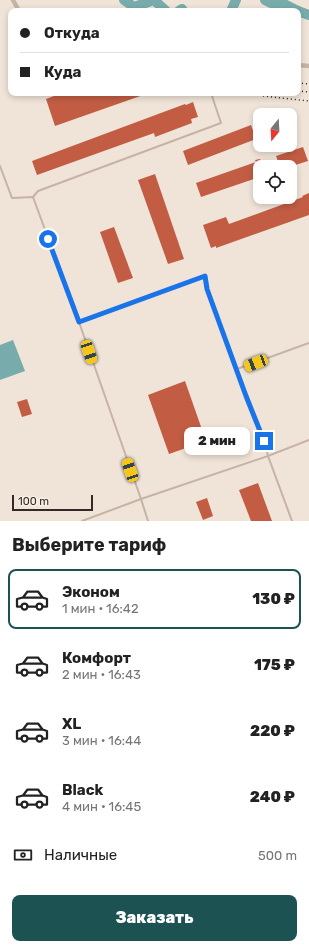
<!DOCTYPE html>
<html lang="ru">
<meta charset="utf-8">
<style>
body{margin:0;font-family:Rubik,sans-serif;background:#f2f2f2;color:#222;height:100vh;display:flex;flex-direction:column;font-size:15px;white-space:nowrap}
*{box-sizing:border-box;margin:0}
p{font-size:13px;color:#767676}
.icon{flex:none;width:22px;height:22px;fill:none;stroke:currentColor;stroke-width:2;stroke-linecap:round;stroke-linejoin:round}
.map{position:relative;height:521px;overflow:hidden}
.side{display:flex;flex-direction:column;background:#fff;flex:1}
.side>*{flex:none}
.banner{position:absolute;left:8px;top:8px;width:293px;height:88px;border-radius:8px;box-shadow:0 2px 6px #0003;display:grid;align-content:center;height:88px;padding:0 12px;background:#fff}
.needle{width:26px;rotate:198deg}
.controls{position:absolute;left:253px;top:108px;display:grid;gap:8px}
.controls a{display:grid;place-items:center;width:44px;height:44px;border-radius:8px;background:#fff;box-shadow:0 2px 6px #0003;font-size:20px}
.scale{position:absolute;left:12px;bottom:10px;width:81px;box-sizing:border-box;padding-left:4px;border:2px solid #332926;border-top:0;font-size:11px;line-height:14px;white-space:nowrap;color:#332926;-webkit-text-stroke:3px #f8eee4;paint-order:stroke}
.end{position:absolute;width:18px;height:18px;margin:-9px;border:5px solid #1a73e8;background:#fff;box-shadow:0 0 0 2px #fff}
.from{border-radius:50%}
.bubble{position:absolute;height:28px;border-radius:8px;background:#fff;box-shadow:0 2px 6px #0003;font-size:13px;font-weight:800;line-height:28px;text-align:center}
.car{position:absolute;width:12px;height:24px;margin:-12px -6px;border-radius:5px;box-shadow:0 0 3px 1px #0007;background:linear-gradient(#f5c518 24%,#345 0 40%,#f5c518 0 76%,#345 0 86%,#f5c518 0)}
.banner b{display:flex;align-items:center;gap:14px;height:38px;font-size:15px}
.banner b+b{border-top:1px solid #e0e0e0}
.banner i{width:10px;height:10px;background:#222}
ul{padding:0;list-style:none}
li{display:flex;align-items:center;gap:12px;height:60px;margin:0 8px 6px;padding:0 4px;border:2px solid transparent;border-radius:8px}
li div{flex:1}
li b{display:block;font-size:15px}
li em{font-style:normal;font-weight:800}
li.current{border-color:#1d5253}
li>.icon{width:36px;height:36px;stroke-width:1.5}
h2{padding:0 12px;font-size:18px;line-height:48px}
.pay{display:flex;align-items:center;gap:10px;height:44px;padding:0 12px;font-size:15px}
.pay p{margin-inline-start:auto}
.primary-button{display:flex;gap:8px;margin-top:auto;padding:8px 12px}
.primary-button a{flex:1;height:46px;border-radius:8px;background:#1d5253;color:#fff;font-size:16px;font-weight:800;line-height:46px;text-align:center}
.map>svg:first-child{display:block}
.water{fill:#78acac}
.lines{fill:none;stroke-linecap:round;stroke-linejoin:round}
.river{stroke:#78acac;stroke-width:10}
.building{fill:#c25d44}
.lane{stroke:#c7b3a5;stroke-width:2}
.street{stroke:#c7b3a5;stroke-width:4.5}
.rail{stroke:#332926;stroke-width:1.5;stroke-dasharray:1 3;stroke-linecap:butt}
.route{stroke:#1a73e8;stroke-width:5}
</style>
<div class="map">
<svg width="309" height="521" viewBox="0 0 309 521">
<rect width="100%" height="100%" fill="#f0e4d8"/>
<polygon class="water" points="13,340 25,371 0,380 0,345"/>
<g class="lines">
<g class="river">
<polyline points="124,0 134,7 154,0 166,11"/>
<polyline points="265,0 271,3 284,4 298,11"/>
<polyline points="179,11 182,9 183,11"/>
<polyline points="231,11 236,0"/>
<polyline points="298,11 309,15"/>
</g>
</g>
<g class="building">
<polygon points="62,93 146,93 146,94 55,126 46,99"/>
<polygon points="193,102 198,117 191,119 192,123 155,137 154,133 37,175 32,161 185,104 186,105"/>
<polygon points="251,125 256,139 188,165 183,151"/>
<polygon points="303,147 308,161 289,167 280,167 276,156"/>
<polygon points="260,159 263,167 260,167 260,177 201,197 196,183 256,162 255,160"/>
<polygon points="155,174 184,259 168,264 138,180"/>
<polygon points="309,193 309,215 216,248 216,246 211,248 203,225 226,217 229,224 303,197 302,196"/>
<polygon points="114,227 133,278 118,283 100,232"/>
<polygon points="185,381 206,441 169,454 148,395"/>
<polygon points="27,399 32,414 22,417 17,402"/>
<polygon points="258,483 272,521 251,521 239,490"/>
<polygon points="207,498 213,516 203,520 196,502"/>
</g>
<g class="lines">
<g class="lane">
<polyline points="0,166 12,198 33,197 79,322"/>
<polyline points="33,197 38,191 221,123 211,93"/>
<polyline points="237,369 309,343"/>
<polyline points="82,521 141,499 268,456 263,435 246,396 207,289 205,276 79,322 141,499 148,521"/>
<polyline points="292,521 268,456 309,440"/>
</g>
<g class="street">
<polyline points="13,0 19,11"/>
<polyline points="298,65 309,66"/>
</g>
<g class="rail">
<polyline points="298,83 309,84"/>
<polyline points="298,91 309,92"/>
<polyline points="263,96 309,101"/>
</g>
</g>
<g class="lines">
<polyline class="route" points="48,239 79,322 205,276 207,289 246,396 264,441"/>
</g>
</svg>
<div class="controls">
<a><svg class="needle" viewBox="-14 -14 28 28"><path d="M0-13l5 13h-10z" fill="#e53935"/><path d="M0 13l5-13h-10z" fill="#767676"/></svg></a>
<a><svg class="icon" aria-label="locate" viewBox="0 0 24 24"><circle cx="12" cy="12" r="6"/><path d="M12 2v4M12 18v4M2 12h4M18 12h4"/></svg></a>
</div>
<div class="scale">100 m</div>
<i class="end from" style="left:48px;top:239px"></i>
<i class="end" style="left:264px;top:441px"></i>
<div class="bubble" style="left:184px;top:427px;width:66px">2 мин</div>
<i class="car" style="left:89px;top:352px;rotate:161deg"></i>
<i class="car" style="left:256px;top:363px;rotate:249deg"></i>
<i class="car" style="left:130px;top:470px;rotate:341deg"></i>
<div class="banner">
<b><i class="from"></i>Откуда</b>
<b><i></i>Куда</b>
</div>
</div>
<section class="side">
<h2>Выберите тариф</h2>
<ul>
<li class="current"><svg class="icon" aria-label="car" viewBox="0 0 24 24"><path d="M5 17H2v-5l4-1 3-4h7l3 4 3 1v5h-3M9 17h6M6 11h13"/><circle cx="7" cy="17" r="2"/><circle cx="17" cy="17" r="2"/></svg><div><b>Эконом</b><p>1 мин · 16:42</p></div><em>130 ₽</em></li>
<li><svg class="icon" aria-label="car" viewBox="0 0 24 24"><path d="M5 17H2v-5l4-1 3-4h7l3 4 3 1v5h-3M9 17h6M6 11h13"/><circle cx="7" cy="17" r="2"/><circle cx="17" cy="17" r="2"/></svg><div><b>Комфорт</b><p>2 мин · 16:43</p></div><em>175 ₽</em></li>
<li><svg class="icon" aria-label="car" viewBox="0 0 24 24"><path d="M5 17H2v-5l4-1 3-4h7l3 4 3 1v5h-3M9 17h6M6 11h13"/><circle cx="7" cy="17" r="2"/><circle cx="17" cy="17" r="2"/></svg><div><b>XL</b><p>3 мин · 16:44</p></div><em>220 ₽</em></li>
<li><svg class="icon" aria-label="car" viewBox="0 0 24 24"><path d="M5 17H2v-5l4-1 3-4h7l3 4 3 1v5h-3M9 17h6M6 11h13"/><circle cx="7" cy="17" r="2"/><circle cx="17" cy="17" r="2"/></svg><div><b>Black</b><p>4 мин · 16:45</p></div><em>240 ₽</em></li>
</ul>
<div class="pay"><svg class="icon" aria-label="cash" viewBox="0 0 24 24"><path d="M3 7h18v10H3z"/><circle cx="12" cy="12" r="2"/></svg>Наличные<p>500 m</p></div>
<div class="primary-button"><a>Заказать</a></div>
</section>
